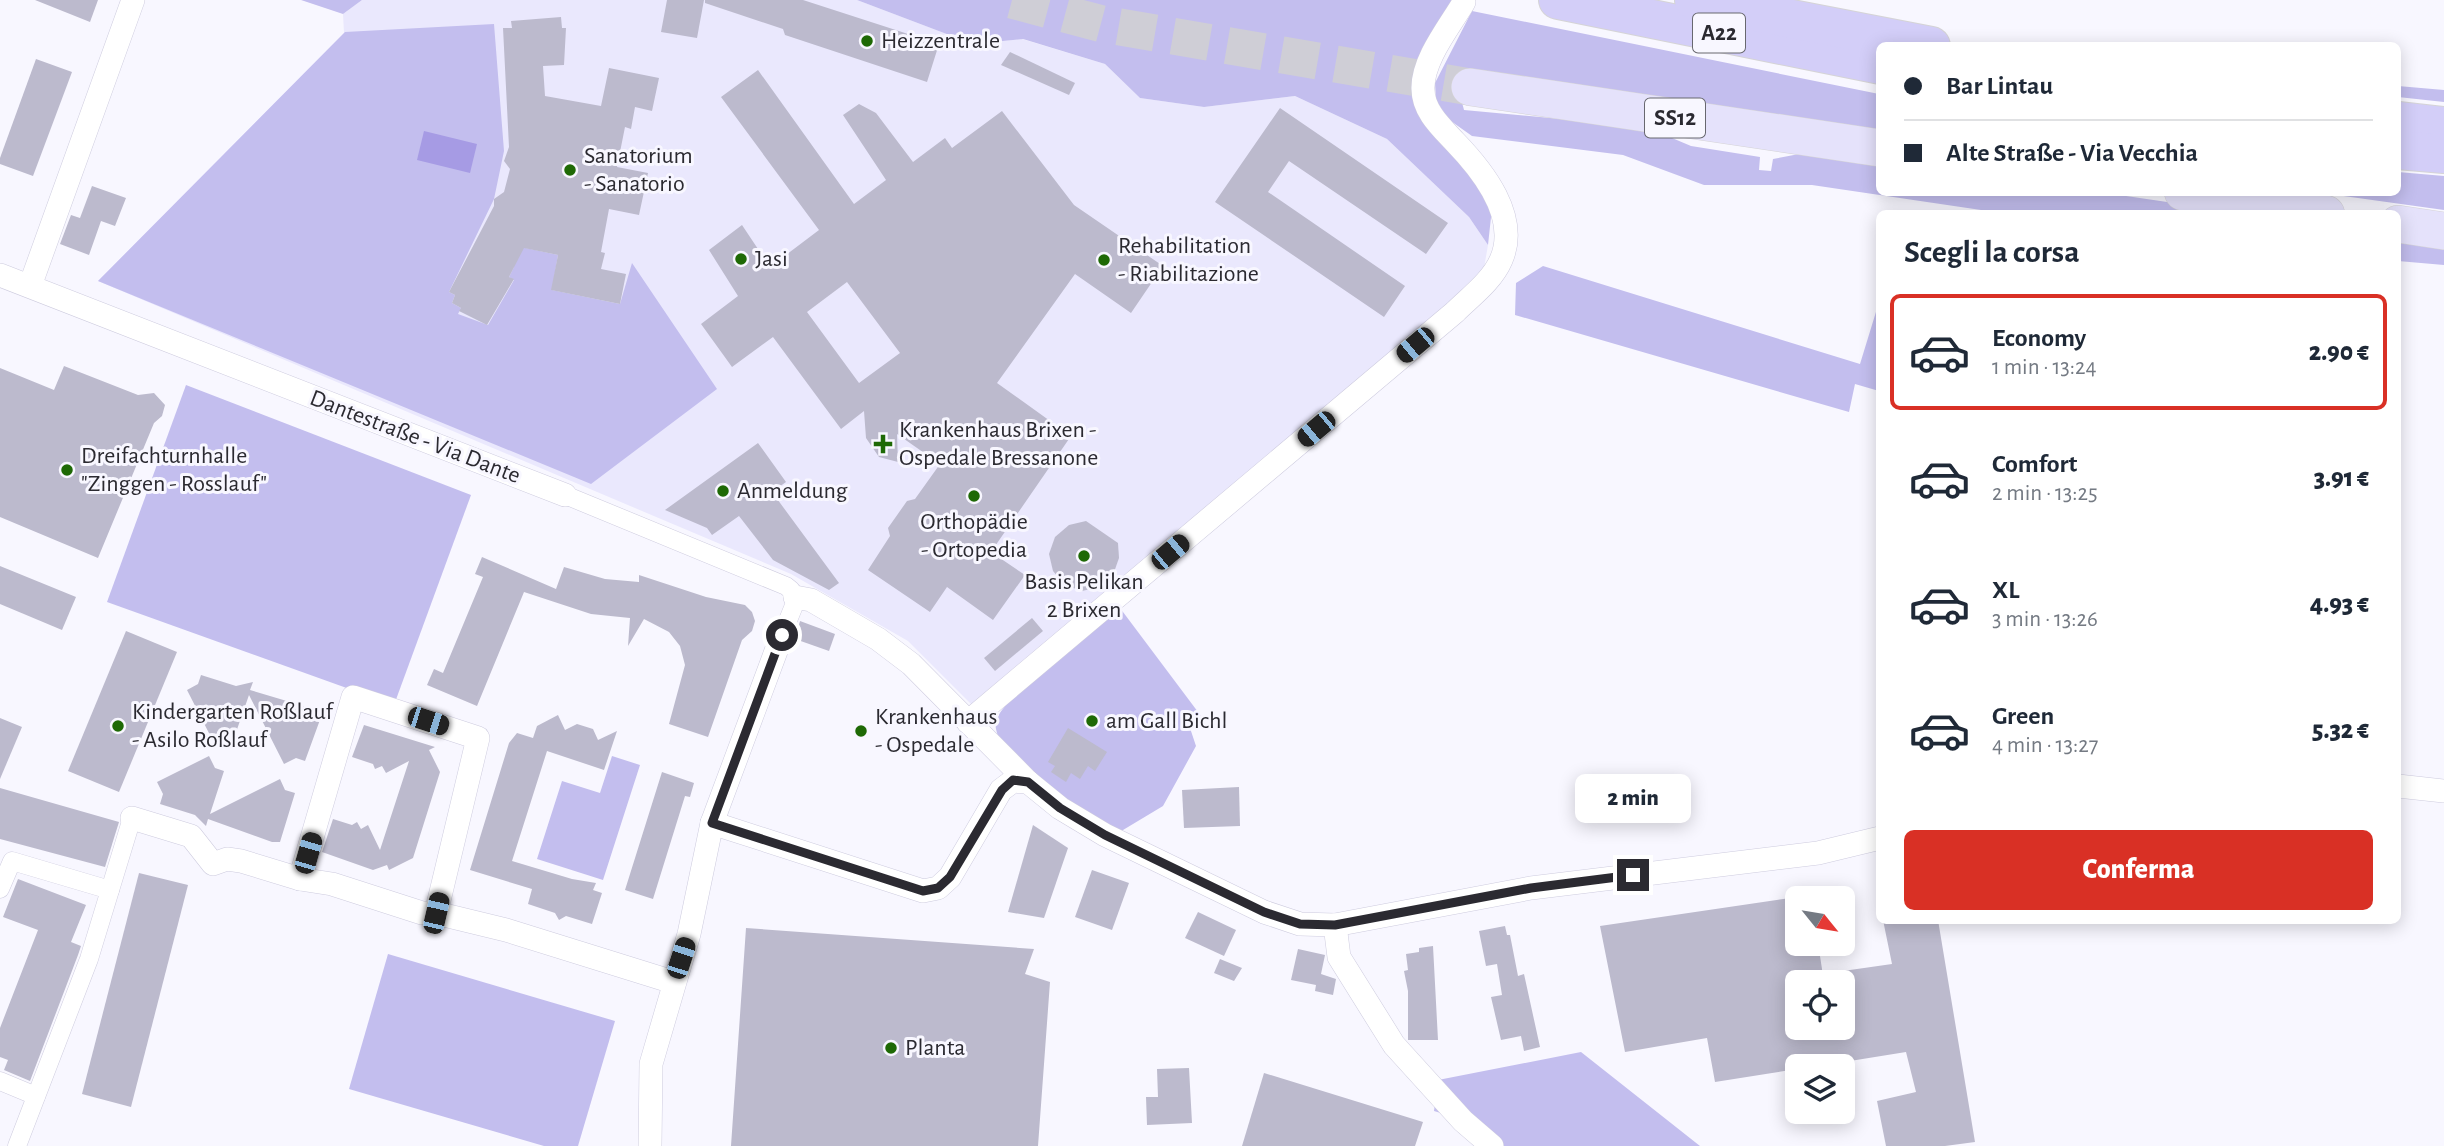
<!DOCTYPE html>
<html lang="it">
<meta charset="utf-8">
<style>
body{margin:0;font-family:"Alegreya Sans",sans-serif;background:#f2f2f3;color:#1f2937;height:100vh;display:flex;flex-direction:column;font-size:26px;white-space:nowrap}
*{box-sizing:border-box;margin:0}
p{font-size:23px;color:#747a83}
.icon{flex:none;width:38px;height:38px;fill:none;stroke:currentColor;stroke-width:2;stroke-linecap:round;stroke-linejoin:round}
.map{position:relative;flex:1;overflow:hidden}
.side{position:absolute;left:1876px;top:210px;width:525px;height:714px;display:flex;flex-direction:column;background:#fff;border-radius:10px;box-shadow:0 4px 18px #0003}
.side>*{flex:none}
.guide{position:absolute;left:1876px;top:42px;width:525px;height:154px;border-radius:10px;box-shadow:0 4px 18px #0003;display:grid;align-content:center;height:154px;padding:0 28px;background:#fff}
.needle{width:46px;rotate:120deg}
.tools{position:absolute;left:1785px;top:886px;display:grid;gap:14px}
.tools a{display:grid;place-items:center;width:70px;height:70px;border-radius:10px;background:#fff;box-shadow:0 4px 18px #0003;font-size:35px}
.end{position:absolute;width:32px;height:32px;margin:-16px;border:9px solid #2b2a31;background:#fff;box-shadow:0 0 0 4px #fff}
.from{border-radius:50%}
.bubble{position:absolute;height:49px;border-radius:10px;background:#fff;box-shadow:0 4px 18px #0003;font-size:23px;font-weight:800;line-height:49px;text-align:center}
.car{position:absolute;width:21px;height:42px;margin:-21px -10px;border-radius:9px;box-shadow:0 0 5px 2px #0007;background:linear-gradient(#222 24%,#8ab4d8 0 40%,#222 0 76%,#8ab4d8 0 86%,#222 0)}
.guide b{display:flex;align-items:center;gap:24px;height:66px;font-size:26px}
.guide b+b{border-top:2px solid #e0e1e3}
.guide i{width:18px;height:18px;background:#1f2937}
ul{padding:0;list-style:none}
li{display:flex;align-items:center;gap:21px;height:116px;margin:0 14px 10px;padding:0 14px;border:4px solid transparent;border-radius:10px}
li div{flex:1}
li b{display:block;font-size:26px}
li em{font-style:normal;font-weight:800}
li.selected{border-color:#d93025}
li>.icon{width:63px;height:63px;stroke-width:1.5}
h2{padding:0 28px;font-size:32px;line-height:84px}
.action{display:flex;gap:14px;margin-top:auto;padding:14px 28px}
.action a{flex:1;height:80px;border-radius:10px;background:#d93025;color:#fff;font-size:28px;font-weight:800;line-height:80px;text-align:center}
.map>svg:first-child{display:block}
.built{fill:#eae8fd}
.green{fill:#c3beee}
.water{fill:#a69be4}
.building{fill:#bcbacd;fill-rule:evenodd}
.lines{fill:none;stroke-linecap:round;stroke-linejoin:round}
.primary-tunnel{stroke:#cfced6;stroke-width:37;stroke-dasharray:37 18;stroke-linecap:butt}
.pedestrian-casing{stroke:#ceccdf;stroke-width:19}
.minor-casing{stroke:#ceccdf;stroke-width:24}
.primary-casing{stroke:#d5d4d6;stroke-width:38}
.motorway-casing{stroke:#d5d4d6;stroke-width:40}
.pedestrian{stroke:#fff;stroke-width:18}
.minor{stroke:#fff;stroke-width:23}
.primary{stroke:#e5e2fb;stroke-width:37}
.motorway{stroke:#d3cef8;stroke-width:38}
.route{stroke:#2b2a31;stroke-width:9}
.poi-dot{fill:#1e6905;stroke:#f8f7ff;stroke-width:2.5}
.labels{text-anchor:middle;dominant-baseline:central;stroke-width:6;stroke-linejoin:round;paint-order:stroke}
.shield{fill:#f8f7ff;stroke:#68686f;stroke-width:2}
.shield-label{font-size:23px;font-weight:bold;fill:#2b2a31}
.poi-label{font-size:24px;fill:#2b2a31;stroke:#f8f7ff;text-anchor:start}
.street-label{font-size:24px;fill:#2b2a31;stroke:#f8f7ff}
</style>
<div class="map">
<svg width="2444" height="1146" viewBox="0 0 2444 1146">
<rect width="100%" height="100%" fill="#f8f7ff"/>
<polygon class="built" points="362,0 857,0 973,44 1022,39 1105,64 1140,98 1204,107 1295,96 1387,139 1469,217 1488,245 1484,268 1458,297 973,706 908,641 791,574 98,281 344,33 343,14"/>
<g class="green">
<polygon points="301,0 362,0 343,14"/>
<polygon points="857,0 1452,0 1416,76 1492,208 1488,245 1469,217 1387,139 1295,96 1204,107 1140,98 1105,64 1023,39 973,44"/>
<polygon points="1472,11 1879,94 1879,131 1458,87 1464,110 1646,127 1691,146 1760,157 1759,170 1771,171 1773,159 1815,151 1879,160 1880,192 2099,192 2242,213 2008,214 1812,185 1704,185 1623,155 1472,136 1448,119 1436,100 1435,83"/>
<polygon points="494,24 504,151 494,199 449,292 455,295 452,303 461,308 458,314 488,325 514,280 509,277 514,267 512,245 558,255 552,290 620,304 632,263 717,389 591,484 98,281 345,32"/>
<polygon points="2398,86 2444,90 2444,102 2398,97"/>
<polygon points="2398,172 2444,176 2444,210 2322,193 2398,192"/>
<polygon points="2398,237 2444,245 2444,265 2398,261"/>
<polygon points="1543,266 1860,364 1879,302 1879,391 1855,384 1849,412 1515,315 1516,283"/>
<polygon points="186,385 471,495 394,705 107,602"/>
<path d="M 1120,608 L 1201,716 L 1188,722 L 1196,746 L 1163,806 L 1118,833 C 1086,815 1003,767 996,729 C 994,719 1001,711 1007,704 Z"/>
<polygon points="612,756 640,765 603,880 537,859 562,781 600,793"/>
<polygon points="388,954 615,1021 578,1146 544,1146 349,1089"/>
<polygon points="1581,1052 1700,1146 1482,1146 1444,1114 1434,1111 1438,1080"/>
</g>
<polygon class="water" points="424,131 477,144 470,173 417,160"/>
<g class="building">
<polygon points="35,0 98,0 90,22"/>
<polygon points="667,0 704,0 697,38 661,32"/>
<polygon points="705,0 803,0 939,44 927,82 785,35 783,29 705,3"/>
<polygon points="561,17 562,28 566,28 564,65 543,66 545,96 601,106 609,68 659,78 652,111 635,107 631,129 625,127 617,167 648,173 639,215 609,209 601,252 605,253 601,269 626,274 620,304 551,290 558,255 524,248 509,277 514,279 487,325 459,311 461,308 452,303 455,295 449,292 494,206 494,199 504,192 510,169 504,161 509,147 503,28 512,28 511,21"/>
<polygon points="1010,52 1075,83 1069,95 1001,65"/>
<polygon points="36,59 72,72 33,176 0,164 0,158"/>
<path d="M 758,70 L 854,204 L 886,180 L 843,115 L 859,104 L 876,113 L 913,162 L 945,138 L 952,148 L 1002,111 L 1074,205 L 1163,266 L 1131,313 L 1075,274 L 997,383 L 1071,436 L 991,552 L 1025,575 L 993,620 L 947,587 L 930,612 L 868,570 L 890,536 L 888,528 L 907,501 L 915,499 L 940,464 L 897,434 L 898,462 L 879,457 L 866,438 L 864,411 L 841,429 L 773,337 L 732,367 L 701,324 L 738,296 L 709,250 L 742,225 L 770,267 L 819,230 L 721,97 ZM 847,282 L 900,353 L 859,383 L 807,312 Z"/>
<polygon points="1280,108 1448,223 1426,254 1289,161 1268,192 1405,286 1384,317 1215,202"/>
<polygon points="92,186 126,198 115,226 101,221 89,255 60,244 71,215 80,218"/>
<polygon points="64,366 138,395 154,393 165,405 162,416 154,423 98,558 0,517 0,368 54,390"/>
<polygon points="758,443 786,482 772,492 839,583 829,590 773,560 739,516 712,535 707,528 665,510"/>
<polygon points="1086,521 1118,543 1119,558 1113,575 1099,587 1082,591 1065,585 1053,571 1049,554 1055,537 1069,525"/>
<polygon points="482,557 556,589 564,567 605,579 639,582 639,575 706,597 745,605 752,612 755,621 752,631 742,640 708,737 669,724 685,665 680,646 669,632 644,619 628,646 630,618 591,614 524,592 477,706 427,685 434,669 443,673 483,577 475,574"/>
<polygon points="0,566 76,597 62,630 0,604"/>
<polygon points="1032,618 1043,631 995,671 984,658"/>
<polygon points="800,621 835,634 829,651 795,639"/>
<polygon points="126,631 177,652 119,792 68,771"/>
<polygon points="201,675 236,686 253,682 250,690 317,710 321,717 305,761 296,758 284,764 249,695 234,738 225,735 213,741 187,690 198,684"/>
<polygon points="558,715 565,730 577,724 593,729 598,740 617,731 604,770 547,751 512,861 572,879 596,883 593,890 602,893 592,924 566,916 559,920 555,913 528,904 532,889 470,870 509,743 517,733 533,738 537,726"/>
<polygon points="0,718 22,727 0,779"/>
<polygon points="364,725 435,747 429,750 440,772 413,858 389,870 387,865 373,870 322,852 333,819 352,825 357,822 361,829 368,825 380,850 409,761 386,773 382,766 375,769 373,764 352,757"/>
<polygon points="1068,728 1107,752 1095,771 1088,766 1080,779 1071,773 1066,782 1051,772 1055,766 1048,762"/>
<polygon points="209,756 215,768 224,771 210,814 280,779 285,790 295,793 280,842 272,842 208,819 206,826 195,815 160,804 163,794 157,782"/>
<polygon points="662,772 694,783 690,797 685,796 653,899 625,890"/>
<polygon points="1239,787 1240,826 1184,828 1182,790"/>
<polygon points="0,788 119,822 105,867 0,839"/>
<polygon points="1033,825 1068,848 1044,918 1008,912"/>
<polygon points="1092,870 1129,883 1112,930 1075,917"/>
<polygon points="139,873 188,885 131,1107 82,1094"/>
<polygon points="18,879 86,905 71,942 81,946 78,955 30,1081 4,1070 8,1060 0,1057 0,1028 38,930 3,917"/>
<polygon points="1797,897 1797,943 1818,943 1824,982 1797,982 1797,1027 1843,1027 1843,971 1892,964 1883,920 1938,920 1975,1142 1945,1146 1886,1146 1877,1101 1916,1092 1906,1052 1819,1066 1797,1066 1797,1069 1715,1082 1707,1038 1625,1052 1600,926"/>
<polygon points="1198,912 1236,930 1224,956 1185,938"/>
<polygon points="1505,926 1507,935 1510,935 1518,976 1524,974 1540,1047 1524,1051 1521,1036 1501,1040 1491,997 1502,995 1497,964 1486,966 1479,931"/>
<polygon points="746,928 1034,949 1025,974 1050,982 1038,1146 731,1146"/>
<polygon points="1433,946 1438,1040 1408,1040 1408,991 1404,971 1408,970 1406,954 1419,952 1419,948"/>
<polygon points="1298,949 1325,955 1321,974 1336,979 1333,995 1315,991 1316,985 1291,980"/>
<polygon points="1220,959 1242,968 1234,981 1214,973"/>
<polygon points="1189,1068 1192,1123 1147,1125 1146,1097 1158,1097 1157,1069"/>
<polygon points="1264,1073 1423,1122 1415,1146 1242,1146"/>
</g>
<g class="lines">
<polyline class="primary-tunnel" points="1012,0 1102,24 1470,87"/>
<defs>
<g id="pedestrian">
<polyline points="565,495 786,586 791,590 795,603 782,635"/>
<polyline points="0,889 12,861 110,890"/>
<polyline points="0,1081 36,1096"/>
<polyline points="17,1146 89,959 132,818"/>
</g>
<g id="minor">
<polyline points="0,275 565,495"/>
<polyline points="30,286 133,0"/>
<polyline points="795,597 811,600 878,639 911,664 1028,782 1060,808 1105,835 1264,912 1300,924 1335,925 1531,888 1818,853 1880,838"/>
<path d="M 968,722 L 1455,312 C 1470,297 1492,281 1501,260 C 1520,217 1483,171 1455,142 C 1441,127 1423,111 1423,89 C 1422,60 1450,26 1464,2"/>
<polyline points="2398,786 2444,791"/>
<polyline points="132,818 191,836 213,864 227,859 241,861 300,879 332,884 422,913 436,913 506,930 673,982"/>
<polyline points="712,823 923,891 938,888 950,877 1001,790 1013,781 1028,782"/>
<polyline points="300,879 353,697 478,738 436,913"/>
<polyline points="1335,925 1339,957 1394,1045 1463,1121 1492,1146"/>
<polyline points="650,1146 651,1064 689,934 712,823 782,635"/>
</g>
<g id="primary">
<polyline points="1470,87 1880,148"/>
<polyline points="2183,192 2326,214"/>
<polyline points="2398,224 2444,231"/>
</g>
<g id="motorway">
<polyline points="1558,0 1880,65"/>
<polyline points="1694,0 1931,46"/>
<polyline points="2398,121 2444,126"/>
<polyline points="2398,150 2444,154"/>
</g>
</defs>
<use href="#pedestrian" class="pedestrian-casing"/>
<use href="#minor" class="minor-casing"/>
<use href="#primary" class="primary-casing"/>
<use href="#motorway" class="motorway-casing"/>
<use href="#pedestrian" class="pedestrian"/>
<use href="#minor" class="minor"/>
<use href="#primary" class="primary"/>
<use href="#motorway" class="motorway"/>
</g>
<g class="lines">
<polyline class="route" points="782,635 712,823 923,891 938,888 950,877 1002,790 1013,780 1028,782 1060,808 1105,835 1264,912 1300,924 1335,925 1531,888 1633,875"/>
</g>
<g class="poi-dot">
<circle cx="867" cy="41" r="7"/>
<circle cx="570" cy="170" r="7"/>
<circle cx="741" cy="259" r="7"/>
<circle cx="1104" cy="260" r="7"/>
<path d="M879.5 433.5h7v7h7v7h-7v7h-7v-7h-7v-7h7z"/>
<circle cx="67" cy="470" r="7"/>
<circle cx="723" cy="491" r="7"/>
<circle cx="974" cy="496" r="7"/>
<circle cx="1084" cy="556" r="7"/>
<circle cx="1092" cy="721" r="7"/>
<circle cx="118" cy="726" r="7"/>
<circle cx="861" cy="731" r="7"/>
<circle cx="891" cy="1048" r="7"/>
</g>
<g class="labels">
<g class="shield">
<rect x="1693" y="13.5" width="52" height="39" rx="5"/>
<rect x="1645" y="98.5" width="60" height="39" rx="5"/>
</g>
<g class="shield-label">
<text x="1719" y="33">A22</text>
<text x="1675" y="118">SS12</text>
</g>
<g class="poi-label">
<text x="881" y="41">Heizzentrale</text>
<text x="584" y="156">Sanatorium<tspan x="584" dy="28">- Sanatorio</tspan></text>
<text x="1118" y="246">Rehabilitation<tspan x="1118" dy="28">- Riabilitazione</tspan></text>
<text x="755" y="259">Jasi</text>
<text x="899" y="430">Krankenhaus Brixen -<tspan x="899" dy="28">Ospedale Bressanone</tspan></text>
<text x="81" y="456">Dreifachturnhalle<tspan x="81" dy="28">"Zinggen - Rosslauf"</tspan></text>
<text x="737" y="491">Anmeldung</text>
<text x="974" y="522" text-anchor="middle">Orthopädie<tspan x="974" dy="28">- Ortopedia</tspan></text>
<text x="1084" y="582" text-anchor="middle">Basis Pelikan<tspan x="1084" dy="28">2 Brixen</tspan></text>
<text x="132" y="712">Kindergarten Roßlauf<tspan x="132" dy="28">- Asilo Roßlauf</tspan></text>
<text x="875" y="717">Krankenhaus<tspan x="875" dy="28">- Ospedale</tspan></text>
<text x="1106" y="721">am Gall Bichl</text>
<text x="905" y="1048">Planta</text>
</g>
<g class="street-label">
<text transform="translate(415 437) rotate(21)">Dantestraße - Via Dante</text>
</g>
</g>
</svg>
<div class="tools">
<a><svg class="needle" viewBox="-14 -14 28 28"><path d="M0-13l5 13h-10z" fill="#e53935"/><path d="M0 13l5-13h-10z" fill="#747a83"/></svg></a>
<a><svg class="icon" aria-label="locate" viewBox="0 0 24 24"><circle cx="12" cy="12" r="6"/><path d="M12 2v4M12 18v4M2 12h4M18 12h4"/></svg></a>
<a><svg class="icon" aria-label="layers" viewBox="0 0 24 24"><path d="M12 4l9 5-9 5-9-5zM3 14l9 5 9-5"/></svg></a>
</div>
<i class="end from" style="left:782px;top:635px"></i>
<i class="end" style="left:1633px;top:875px"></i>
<div class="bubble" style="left:1575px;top:774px;width:116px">2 min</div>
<i class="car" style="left:1415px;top:345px;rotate:230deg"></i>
<i class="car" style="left:1316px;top:429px;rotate:230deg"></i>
<i class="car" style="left:1170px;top:552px;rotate:50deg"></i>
<i class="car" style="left:428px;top:721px;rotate:108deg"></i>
<i class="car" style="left:308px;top:853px;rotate:16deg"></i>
<i class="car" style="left:436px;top:913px;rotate:13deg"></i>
<i class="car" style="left:681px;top:958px;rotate:18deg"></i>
<div class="guide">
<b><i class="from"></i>Bar Lintau</b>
<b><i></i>Alte Straße - Via Vecchia</b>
</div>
<section class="side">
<h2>Scegli la corsa</h2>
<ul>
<li class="selected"><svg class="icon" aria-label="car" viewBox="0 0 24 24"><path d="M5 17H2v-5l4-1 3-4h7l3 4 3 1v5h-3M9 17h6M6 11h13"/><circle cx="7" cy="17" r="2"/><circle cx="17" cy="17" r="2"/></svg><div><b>Economy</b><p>1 min · 13:24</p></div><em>2.90 €</em></li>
<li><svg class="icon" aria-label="car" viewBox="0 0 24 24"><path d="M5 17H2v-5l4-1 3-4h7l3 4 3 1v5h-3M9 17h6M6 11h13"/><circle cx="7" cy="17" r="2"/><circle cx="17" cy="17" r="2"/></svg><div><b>Comfort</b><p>2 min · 13:25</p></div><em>3.91 €</em></li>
<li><svg class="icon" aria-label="car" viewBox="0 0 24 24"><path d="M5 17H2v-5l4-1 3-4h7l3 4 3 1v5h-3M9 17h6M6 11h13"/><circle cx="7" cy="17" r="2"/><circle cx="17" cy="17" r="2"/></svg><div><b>XL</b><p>3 min · 13:26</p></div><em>4.93 €</em></li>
<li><svg class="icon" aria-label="car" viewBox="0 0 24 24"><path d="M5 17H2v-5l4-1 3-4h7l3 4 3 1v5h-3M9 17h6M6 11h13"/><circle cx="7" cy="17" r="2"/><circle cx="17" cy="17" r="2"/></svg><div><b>Green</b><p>4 min · 13:27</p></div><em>5.32 €</em></li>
</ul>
<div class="action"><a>Conferma</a></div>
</section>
</div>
